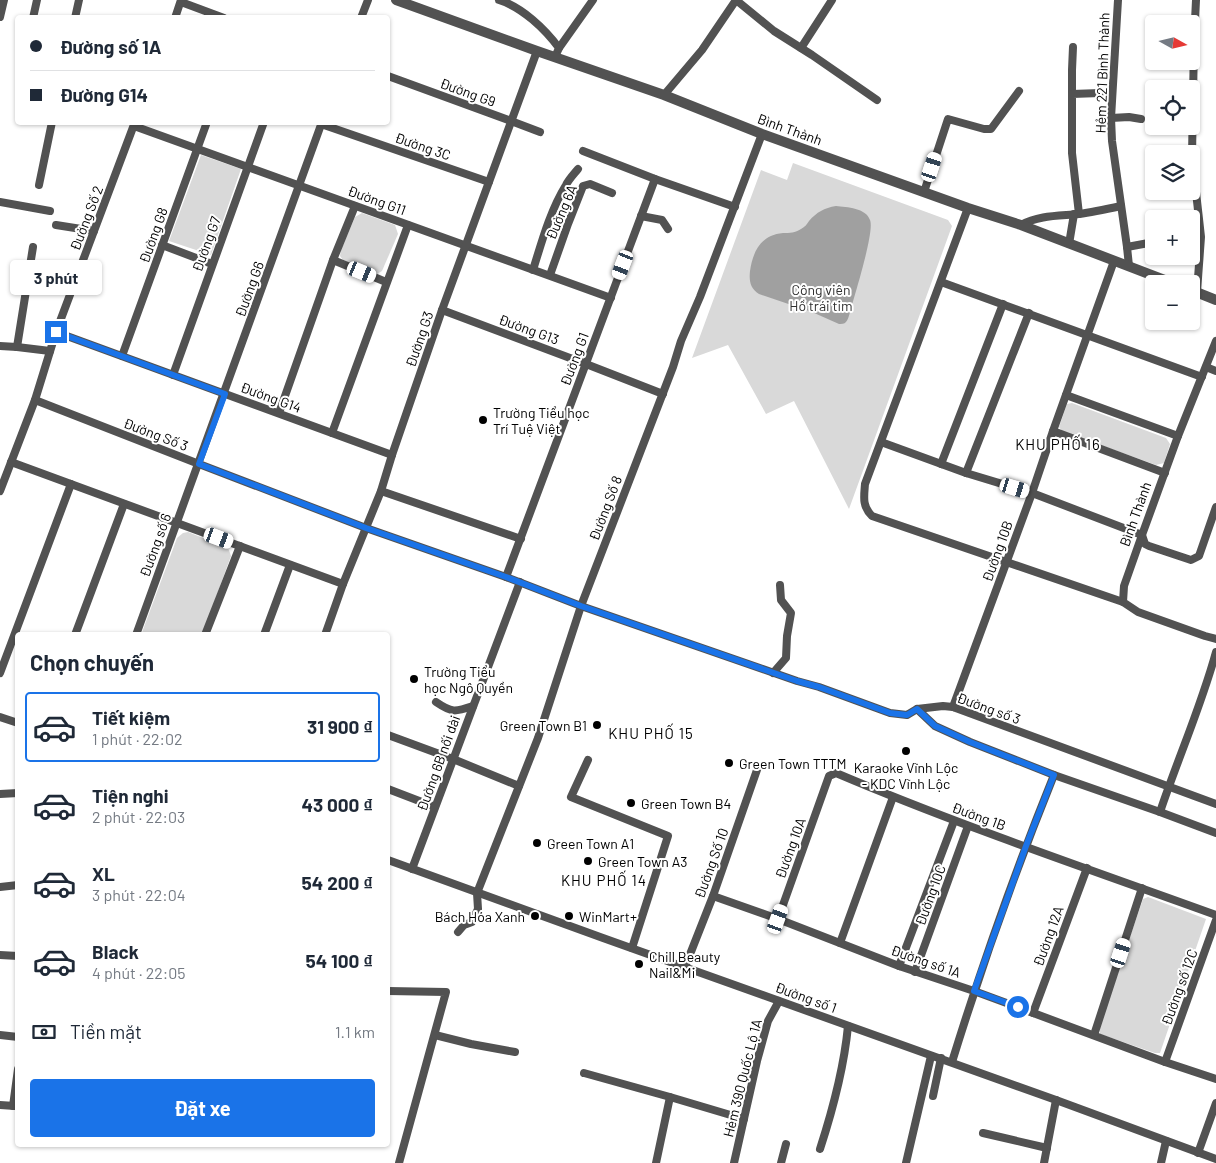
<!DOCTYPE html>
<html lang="vi">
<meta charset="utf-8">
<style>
body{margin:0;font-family:Barlow,sans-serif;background:#f2f2f3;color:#1f2937;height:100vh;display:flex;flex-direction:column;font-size:19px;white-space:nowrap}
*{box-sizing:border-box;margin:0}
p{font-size:16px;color:#747a83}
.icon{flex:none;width:28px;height:28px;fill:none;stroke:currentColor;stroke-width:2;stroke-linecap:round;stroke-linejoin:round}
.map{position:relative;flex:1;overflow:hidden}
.drawer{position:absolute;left:15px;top:632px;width:375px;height:515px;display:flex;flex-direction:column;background:#fff;border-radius:5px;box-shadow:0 1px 4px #0004}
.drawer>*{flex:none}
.top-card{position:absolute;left:15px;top:15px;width:375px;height:110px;border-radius:5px;box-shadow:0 1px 4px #0004;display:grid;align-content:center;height:110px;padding:0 15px;background:#fff}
.needle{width:32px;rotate:98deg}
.controls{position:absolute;left:1145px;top:15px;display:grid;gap:10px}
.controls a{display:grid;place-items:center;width:55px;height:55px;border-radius:5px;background:#fff;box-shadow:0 1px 4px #0004;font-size:25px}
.end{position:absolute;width:22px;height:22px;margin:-11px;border:6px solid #1a73e8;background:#fff;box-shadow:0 0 0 2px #fff}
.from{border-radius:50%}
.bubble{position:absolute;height:35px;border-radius:5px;background:#fff;box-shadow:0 1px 4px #0004;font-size:16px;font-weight:700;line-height:35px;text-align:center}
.car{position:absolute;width:15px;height:30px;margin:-15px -8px;border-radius:6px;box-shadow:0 0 4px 1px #0007;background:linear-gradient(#fff 24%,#345 0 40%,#fff 0 76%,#345 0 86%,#fff 0)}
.top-card b{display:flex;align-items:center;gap:18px;height:48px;font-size:19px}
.top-card b+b{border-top:1px solid #e0e1e3}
.top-card i{width:12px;height:12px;background:#1f2937}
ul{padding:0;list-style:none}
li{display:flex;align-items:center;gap:15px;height:70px;margin:0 10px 8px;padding:0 5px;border:2px solid transparent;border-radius:5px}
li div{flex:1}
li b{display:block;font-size:19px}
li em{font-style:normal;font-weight:700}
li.current{border-color:#1a73e8}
li>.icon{width:45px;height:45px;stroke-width:1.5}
h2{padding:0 15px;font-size:22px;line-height:60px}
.pay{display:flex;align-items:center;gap:12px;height:55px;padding:0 15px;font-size:19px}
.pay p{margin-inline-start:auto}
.action{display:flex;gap:10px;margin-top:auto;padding:10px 15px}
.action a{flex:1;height:58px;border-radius:5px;background:#1a73e8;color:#fff;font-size:20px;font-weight:700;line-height:58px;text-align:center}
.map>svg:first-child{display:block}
.green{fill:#d9d9d9}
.water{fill:#a0a0a0}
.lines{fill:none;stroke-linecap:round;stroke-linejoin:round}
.minor{stroke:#525252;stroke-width:8}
.tertiary{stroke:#525252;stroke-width:10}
.route{stroke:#1a73e8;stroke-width:6}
.poi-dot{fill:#000;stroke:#fff;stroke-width:2}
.labels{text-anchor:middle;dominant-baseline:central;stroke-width:4;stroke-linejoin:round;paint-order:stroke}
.street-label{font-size:14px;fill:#000;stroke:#fff}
.park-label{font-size:14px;fill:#303030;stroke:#fff}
.poi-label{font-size:14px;fill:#000;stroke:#fff;text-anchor:start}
.neighbourhood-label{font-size:15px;letter-spacing:1px;fill:#000;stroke:#fff}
</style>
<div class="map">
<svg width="1216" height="1163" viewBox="0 0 1216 1163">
<rect width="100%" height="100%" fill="#fff"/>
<g class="green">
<polygon points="201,155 241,169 211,255 169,241"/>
<polygon points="793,163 948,220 952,226 849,509 794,401 766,414 728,345 692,358 761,170 787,180"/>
<polygon points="362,213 395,225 398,234 382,271 377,274 373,274 343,260 340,256 341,250 355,217"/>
<polygon points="1072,403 1166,438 1170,444 1164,463 1156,465 1062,431 1059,427 1067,404"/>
<polygon points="188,532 228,548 230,553 231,556 202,635 141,635 177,538 183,533"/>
<polygon points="1148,897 1206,919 1160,1053 1155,1053 1100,1034 1099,1027 1143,899"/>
</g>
<path class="water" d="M 836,206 C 847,207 866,208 870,220 C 875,231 854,297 850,312 C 848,319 847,325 839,324 L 812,312 L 759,294 C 750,288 749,281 750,271 C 753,251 761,235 783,233 C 790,233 795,233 801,229 C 805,227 807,224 809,221 C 817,212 824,208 836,206 Z"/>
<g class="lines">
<g class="minor">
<path d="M 499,0 C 522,7 545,29 559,48 L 555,57"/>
<polyline points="736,0 774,31 812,55 877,100"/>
<polyline points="1118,0 1111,118 1112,141 1127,247 1129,266"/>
<polyline points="1196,0 1194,42 1192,156 1201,237 1197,292"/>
<polyline points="181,2 224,18"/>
<polyline points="0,17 4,0"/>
<polyline points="33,18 37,0"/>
<polyline points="75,18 79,0"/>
<polyline points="175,18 181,0"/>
<polyline points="361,18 368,0"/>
<polyline points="559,48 593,0"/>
<polyline points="801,48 832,0"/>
<polyline points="388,76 511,121 540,132"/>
<polyline points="1072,94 1072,70 1073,47"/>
<polyline points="664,95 702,50 736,0"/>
<polyline points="1111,118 1129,117 1141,119"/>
<polyline points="321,124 489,182"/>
<polyline points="134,126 611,298"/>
<polyline points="583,151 655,179 735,207"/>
<polyline points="39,185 52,122"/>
<polyline points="924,192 948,119 984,129 991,129 1019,91"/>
<polyline points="0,202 50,211"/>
<path d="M 968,208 L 865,484 C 864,497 862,506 872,516 L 1123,602"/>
<polyline points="1079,214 1072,153 1072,94 1100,93"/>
<polyline points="641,216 662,220 668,229"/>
<polyline points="56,225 94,231"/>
<path d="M 1021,225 C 1039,215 1059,216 1079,214 C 1093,212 1107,209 1121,206"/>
<polyline points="1069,244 1074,214"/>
<polyline points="162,245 212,264"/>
<polyline points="1127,247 1154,242"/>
<polyline points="333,260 386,282"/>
<path d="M 533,270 C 542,241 550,211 566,185 C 569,179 574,174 578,169"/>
<polyline points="550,275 568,224 583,186 590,184 612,193"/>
<polyline points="941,282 1202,377"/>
<polyline points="442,310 586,364 663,394"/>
<polyline points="56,332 392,455"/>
<polyline points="1216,341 1178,436 1142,535 1124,586 1123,602 1138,612 1205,636 1216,639"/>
<polyline points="0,346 17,347 50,351"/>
<polyline points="17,347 33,247"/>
<polyline points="122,356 207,122"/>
<polyline points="1206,367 1216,371"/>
<polyline points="173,375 264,122"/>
<polyline points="1066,395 1178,436"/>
<polyline points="35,400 199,464 366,528 506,577 581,606 797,681 819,687 890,713 907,715 917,709 943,706 953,707 1216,804"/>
<polyline points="279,413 333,260 355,206"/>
<polyline points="1053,431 1165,473"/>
<polyline points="332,433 408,225"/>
<polyline points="881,442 966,473 1032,493 1142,535 1145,544 1149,546 1191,560 1199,556 1216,507"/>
<polyline points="11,462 343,584"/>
<polyline points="941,464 1003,304"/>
<polyline points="966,473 1029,313"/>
<polyline points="0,491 35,400 56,332 135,122"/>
<polyline points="381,491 521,539"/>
<polyline points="506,577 655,179"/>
<polyline points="75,635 124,504"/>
<polyline points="136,635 322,122"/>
<polyline points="205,635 240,546"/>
<polyline points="264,635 290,565"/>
<polyline points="325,635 343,584 381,491 392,455 442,310 537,51"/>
<polyline points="0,673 71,484"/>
<polyline points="773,673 786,658 787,636 791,613 781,600 780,585"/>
<path d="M 436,702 C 452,713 455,712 473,706"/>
<polyline points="953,707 1032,493 1053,431 1114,261"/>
<polyline points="917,709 935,726 970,742 1054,775 1160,812 1216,833"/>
<polyline points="0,717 18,723"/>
<polyline points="388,735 453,759 519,786"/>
<polyline points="588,760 571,797 668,836 632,948"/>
<polyline points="388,789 435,807"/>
<polyline points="0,794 18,793"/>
<path d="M 1160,812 C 1178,758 1201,707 1216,652"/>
<polyline points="388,860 603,938 1056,1100 1216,1159"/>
<polyline points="412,869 520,582"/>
<polyline points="0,887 18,885"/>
<polyline points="713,896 778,919 899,966 974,991 1165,1062 1216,1079"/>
<path d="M 778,919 L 829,776 L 836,773 C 961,826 1089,869 1216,915"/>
<polyline points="458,932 464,925 472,922 478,909 477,893 538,738 581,606 673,367 681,341 700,297 762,134"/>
<polyline points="840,943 893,797"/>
<polyline points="0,955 18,956"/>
<polyline points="899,966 954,821"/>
<polyline points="685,967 713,896 758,767"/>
<polyline points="915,972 968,826"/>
<polyline points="388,991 446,992 399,1163"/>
<polyline points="1033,1013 1087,868"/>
<polyline points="0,1035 18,1037"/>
<polyline points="435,1035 471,1044 515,1052"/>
<polyline points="1094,1035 1142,888"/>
<path d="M 952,1062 C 982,965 1016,869 1054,775"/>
<polyline points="1165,1062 1216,920"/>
<polyline points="584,1073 670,1097"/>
<polyline points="933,1096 941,1058"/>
<polyline points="0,1105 15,1106"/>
<polyline points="13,1106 18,1069"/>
<polyline points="983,1133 1047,1148"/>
<path d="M 820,1149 C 833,1109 844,1068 848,1026"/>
<polyline points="1198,1153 1216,1103"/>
<polyline points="656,1163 670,1097 744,1119"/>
<polyline points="734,1163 757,1061 768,1021 779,1001"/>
<polyline points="781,1163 786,1144"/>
<polyline points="906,1163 931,1056"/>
<polyline points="1044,1163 1056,1100"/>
<polyline points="1161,1163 1166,1141"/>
</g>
<g class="tertiary">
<polyline points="396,0 537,51 664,95 762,134 968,208 1021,225 1175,284"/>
<polyline points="1191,290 1216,300"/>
</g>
</g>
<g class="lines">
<polyline class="route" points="56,332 225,394 199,464 366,528 506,577 581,606 797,681 819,687 890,713 907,715 917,709 935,726 970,742 1054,775 1026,846 974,991 1018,1007"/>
</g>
<g class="poi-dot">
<circle cx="483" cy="420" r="5"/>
<circle cx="414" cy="679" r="5"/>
<circle cx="597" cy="725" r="5"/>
<circle cx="906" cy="751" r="5"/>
<circle cx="729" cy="763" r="5"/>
<circle cx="631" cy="803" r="5"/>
<circle cx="537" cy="843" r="5"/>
<circle cx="588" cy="861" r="5"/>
<circle cx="535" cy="916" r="5"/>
<circle cx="569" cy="916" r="5"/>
<circle cx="639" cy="964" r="5"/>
</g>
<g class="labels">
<g class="street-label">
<text transform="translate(1102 73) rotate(-88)">Hẻm 221 Bình Thành</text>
<text transform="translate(468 92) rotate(20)">Đường G9</text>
<text transform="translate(790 129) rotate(20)">Bình Thành</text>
<text transform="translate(423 146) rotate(19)">Đường 3C</text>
<text transform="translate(377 200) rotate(20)">Đường G11</text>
<text transform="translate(561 212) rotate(-67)">Đường 6A</text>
<text transform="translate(86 218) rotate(-69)">Đường Số 2</text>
<text transform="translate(153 235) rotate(-70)">Đường G8</text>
<text transform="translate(206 244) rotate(-70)">Đường G7</text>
<text transform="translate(249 289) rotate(-70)">Đường G6</text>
<text transform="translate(529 329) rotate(20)">Đường G13</text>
<text transform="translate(419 339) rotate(-71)">Đường G3</text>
<text transform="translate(574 359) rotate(-69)">Đường G1</text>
<text transform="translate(271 397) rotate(20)">Đường G14</text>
<text transform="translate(156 434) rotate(21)">Đường Số 3</text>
<text transform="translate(605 508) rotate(-69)">Đường Số 8</text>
<text transform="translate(1135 514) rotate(-70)">Bình Thành</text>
<text transform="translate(155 545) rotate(-70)">Đường số 6</text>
<text transform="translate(997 551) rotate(-70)">Đường 10B</text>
<text transform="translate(989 708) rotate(20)">Đường số 3</text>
<text transform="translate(438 763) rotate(-70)">Đường 6B nối dài</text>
<text transform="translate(979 816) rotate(20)">Đường 1B</text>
<text transform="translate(790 848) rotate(-70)">Đường 10A</text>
<text transform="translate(711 863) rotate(-70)">Đường Số 10</text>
<text transform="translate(930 895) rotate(-70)">Đường 10C</text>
<text transform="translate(1048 936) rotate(-70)">Đường 12A</text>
<text transform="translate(926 961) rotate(19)">Đường số 1A</text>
<text transform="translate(1179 987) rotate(-70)">Đường số 12C</text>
<text transform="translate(806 997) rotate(20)">Đường số 1</text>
<text transform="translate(742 1078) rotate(-76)">Hẻm 390 Quốc Lộ 1A</text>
</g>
<g class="park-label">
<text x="821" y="289">Công viên<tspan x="821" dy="16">Hồ trái tim</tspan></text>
</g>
<g class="poi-label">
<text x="493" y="412">Trường Tiểu học<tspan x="493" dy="16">Trí Tuệ Việt</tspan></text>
<text x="424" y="671">Trường Tiểu<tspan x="424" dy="16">học Ngô Quyền</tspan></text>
<text x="587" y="725" text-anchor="end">Green Town B1</text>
<text x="739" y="763">Green Town TTTM</text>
<text x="906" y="767" text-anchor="middle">Karaoke Vĩnh Lộc<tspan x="906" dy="16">- KDC Vĩnh Lộc</tspan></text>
<text x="641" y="803">Green Town B4</text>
<text x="547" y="843">Green Town A1</text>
<text x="598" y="861">Green Town A3</text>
<text x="525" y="916" text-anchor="end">Bách Hóa Xanh</text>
<text x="579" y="916">WinMart+</text>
<text x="649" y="956">Chill Beauty<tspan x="649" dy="16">Nail&amp;Mi</tspan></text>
</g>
<g class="neighbourhood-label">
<text x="1058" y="444">KHU PHỐ 16</text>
<text x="651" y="733">KHU PHỐ 15</text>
<text x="604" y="880">KHU PHỐ 14</text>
</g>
</g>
</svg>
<div class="controls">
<a><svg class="needle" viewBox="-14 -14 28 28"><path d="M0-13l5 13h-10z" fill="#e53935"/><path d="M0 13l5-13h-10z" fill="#747a83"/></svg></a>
<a><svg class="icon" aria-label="locate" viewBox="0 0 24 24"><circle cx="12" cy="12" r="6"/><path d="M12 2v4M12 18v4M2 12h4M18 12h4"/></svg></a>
<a><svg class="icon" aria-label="layers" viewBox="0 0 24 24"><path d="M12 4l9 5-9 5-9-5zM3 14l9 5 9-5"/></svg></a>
<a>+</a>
<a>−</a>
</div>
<i class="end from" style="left:1018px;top:1007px"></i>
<i class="end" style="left:56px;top:332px"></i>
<div class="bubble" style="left:10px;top:260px;width:92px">3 phút</div>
<i class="car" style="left:932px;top:167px;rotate:18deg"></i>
<i class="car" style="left:623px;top:265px;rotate:201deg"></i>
<i class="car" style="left:362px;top:272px;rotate:112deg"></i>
<i class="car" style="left:1015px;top:488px;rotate:107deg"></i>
<i class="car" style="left:219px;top:538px;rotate:110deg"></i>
<i class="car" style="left:778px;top:919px;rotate:20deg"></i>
<i class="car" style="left:1121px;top:953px;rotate:18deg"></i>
<div class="top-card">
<b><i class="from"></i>Đường số 1A</b>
<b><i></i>Đường G14</b>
</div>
<section class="drawer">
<h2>Chọn chuyến</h2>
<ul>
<li class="current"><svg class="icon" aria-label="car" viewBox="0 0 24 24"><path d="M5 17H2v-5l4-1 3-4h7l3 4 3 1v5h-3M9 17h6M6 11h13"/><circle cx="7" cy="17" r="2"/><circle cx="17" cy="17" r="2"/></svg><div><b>Tiết kiệm</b><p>1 phút · 22:02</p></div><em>31 900 ₫</em></li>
<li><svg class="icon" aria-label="car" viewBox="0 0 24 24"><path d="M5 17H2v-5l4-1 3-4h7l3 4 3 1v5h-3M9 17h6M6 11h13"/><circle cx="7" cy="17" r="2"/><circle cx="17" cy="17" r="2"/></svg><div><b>Tiện nghi</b><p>2 phút · 22:03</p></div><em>43 000 ₫</em></li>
<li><svg class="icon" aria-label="car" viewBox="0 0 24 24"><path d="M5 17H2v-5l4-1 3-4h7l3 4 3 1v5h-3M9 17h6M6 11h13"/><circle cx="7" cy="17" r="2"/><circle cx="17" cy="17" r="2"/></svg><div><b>XL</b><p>3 phút · 22:04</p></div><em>54 200 ₫</em></li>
<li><svg class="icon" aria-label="car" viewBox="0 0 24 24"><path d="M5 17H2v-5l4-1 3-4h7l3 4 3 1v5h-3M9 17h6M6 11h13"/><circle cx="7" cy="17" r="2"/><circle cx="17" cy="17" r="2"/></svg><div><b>Black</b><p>4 phút · 22:05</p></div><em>54 100 ₫</em></li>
</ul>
<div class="pay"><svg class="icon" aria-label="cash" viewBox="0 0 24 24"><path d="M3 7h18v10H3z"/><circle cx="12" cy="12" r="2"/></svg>Tiền mặt<p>1.1 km</p></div>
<div class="action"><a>Đặt xe</a></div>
</section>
</div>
